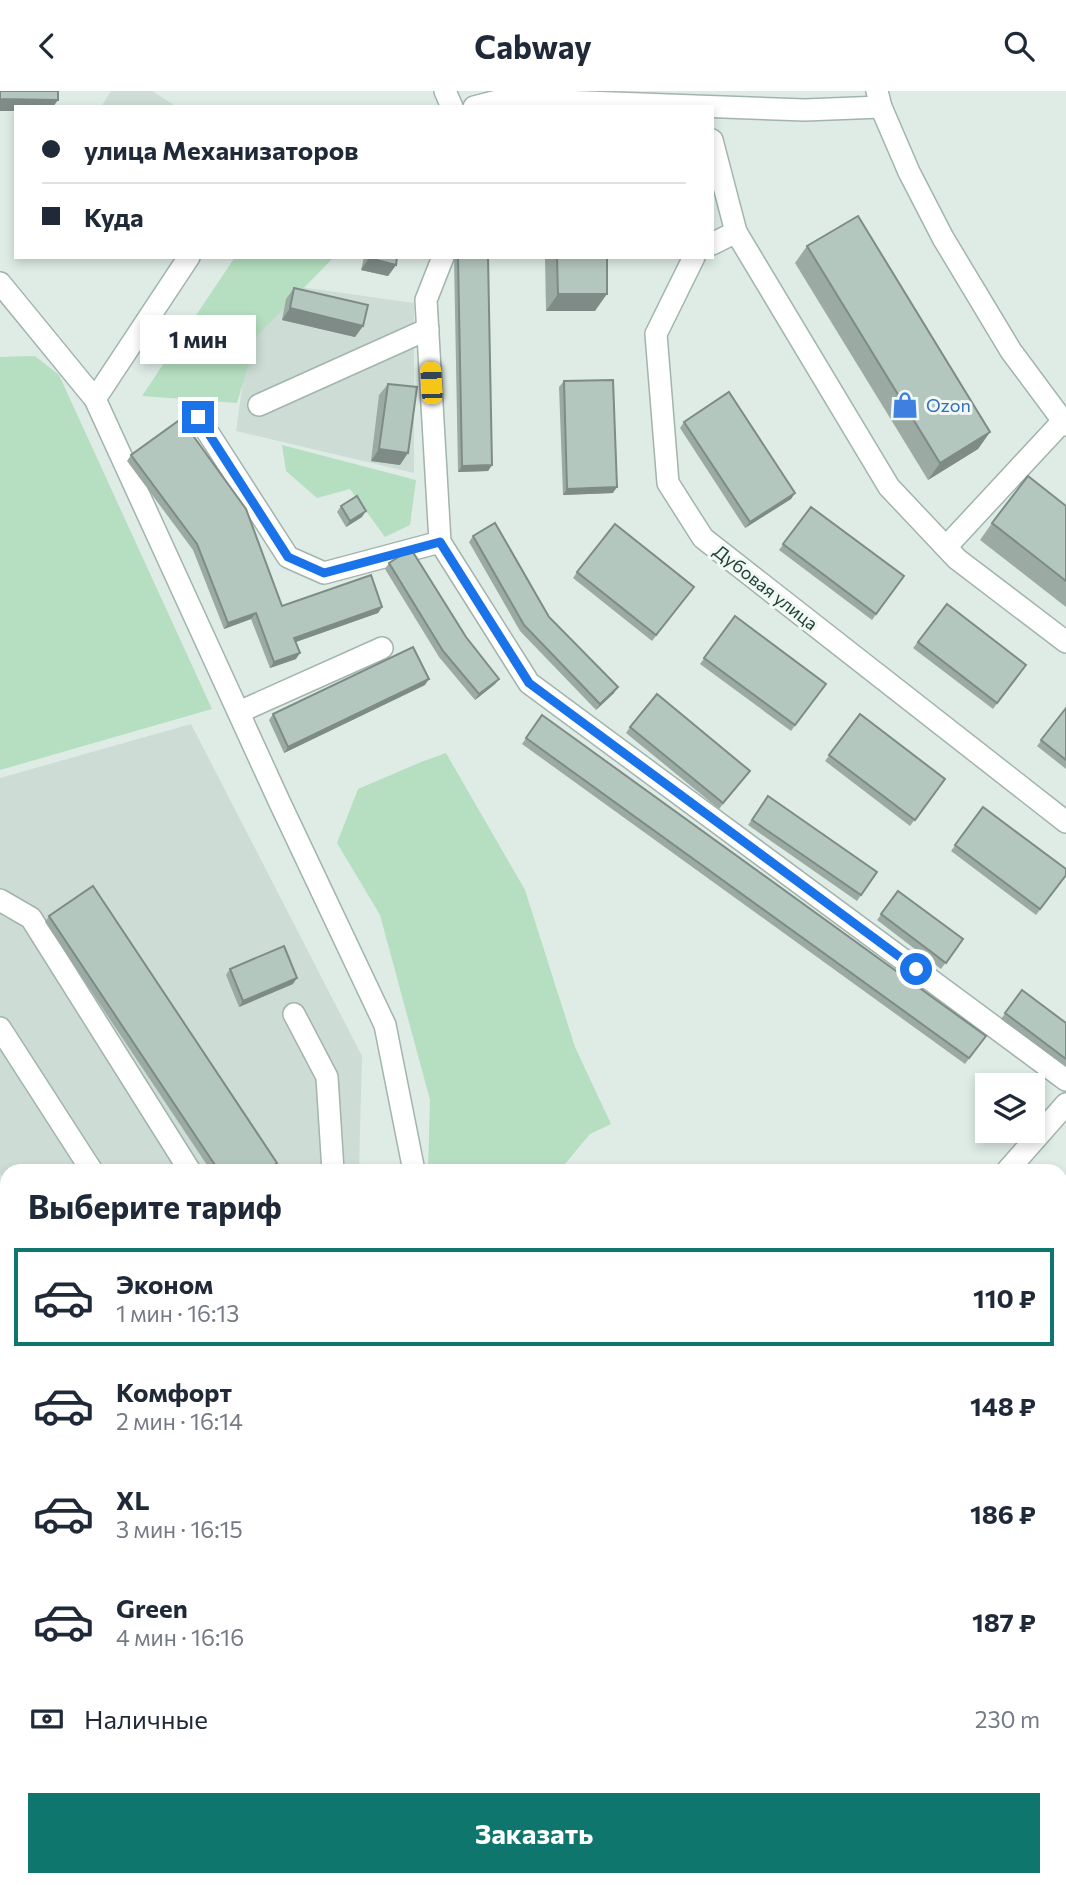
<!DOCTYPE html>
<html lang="ru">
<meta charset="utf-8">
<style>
body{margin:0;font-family:Commissioner,sans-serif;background:#f6f6f7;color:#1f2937;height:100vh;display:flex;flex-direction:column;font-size:26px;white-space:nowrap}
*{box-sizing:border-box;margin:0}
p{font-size:23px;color:#747a83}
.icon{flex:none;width:38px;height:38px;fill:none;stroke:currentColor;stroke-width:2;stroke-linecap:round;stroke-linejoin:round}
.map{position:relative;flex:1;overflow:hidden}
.panel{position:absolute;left:0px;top:1073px;width:1068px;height:723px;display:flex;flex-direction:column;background:#fff;border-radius:21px 21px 0 0;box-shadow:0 4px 10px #0003}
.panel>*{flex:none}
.hud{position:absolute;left:14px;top:14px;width:700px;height:154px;border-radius:0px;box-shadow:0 4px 10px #0003;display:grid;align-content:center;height:154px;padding:0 28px;background:#fff}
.tools{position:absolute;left:975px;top:982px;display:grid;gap:14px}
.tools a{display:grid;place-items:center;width:70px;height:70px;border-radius:0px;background:#fff;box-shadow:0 4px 10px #0003;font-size:35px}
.end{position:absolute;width:32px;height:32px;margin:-16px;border:9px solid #1a73e8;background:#fff;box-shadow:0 0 0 4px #fff}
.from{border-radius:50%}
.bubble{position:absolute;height:49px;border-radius:0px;background:#fff;box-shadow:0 4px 10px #0003;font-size:23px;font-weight:700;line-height:49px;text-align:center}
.car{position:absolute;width:21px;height:42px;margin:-21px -10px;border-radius:9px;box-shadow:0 0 5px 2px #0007;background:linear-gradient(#f5c518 24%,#345 0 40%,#f5c518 0 76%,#345 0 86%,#f5c518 0)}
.hud b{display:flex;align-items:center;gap:24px;height:66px;font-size:26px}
.hud b+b{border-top:2px solid #e0e1e3}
.hud i{width:18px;height:18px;background:#1f2937}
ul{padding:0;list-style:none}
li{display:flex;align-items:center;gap:21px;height:98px;margin:0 14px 10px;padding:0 14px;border:4px solid transparent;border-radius:0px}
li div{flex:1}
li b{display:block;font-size:26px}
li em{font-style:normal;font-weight:700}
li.active{border-color:#0f766e}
li>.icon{width:63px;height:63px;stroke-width:1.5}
h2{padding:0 28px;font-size:32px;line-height:84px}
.pay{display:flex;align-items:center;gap:18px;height:77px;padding:0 28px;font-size:26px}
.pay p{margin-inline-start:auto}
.action{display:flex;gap:14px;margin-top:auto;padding:14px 28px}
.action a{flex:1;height:80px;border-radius:0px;background:#0f766e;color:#fff;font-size:28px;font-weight:700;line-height:80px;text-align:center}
header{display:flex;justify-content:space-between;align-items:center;height:91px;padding:0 28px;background:#fff;font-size:32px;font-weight:700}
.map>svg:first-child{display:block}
.built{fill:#cddcd5}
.green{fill:#b5dfc0}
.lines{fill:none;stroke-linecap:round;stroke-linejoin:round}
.minor-casing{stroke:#a1b4ad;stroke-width:24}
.minor{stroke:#fff;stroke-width:21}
.wall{fill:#9baba4}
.shaded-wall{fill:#7e8b86}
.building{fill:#b4c7bf;stroke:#7e8b86;stroke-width:2}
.route{stroke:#1a73e8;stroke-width:9}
.labels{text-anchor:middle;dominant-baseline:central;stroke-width:6;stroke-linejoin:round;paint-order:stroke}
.shop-label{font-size:18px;fill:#366cbe;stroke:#f0f8f4;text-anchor:start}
.street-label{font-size:18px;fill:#1e3d34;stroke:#f0f8f4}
</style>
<header><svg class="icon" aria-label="back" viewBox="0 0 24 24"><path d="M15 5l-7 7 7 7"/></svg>Cabway<svg class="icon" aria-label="search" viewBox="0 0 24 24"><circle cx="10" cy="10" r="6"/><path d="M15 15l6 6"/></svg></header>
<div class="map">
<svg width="1066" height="1794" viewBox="0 0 1066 1794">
<rect width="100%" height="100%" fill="#dfece6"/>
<g class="built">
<polygon points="111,0 152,0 177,16 101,16"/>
<polygon points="257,190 414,212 414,382 236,340"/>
<polygon points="191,633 362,965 359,1080 7,1080 7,1095 0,1082 0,687"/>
</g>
<g class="green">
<polygon points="235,166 334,166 257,245 237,312 142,305"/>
<polygon points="35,265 59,284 212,618 0,679 0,266"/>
<polygon points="282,354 416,389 410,434 385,446 350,398 317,407 286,380"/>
<polygon points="446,662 525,799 575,956 611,1033 590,1043 559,1080 428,1080 430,1009 380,824 337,752 358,698 421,671"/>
<polygon points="1049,1789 1054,1794 757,1794 756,1789"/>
</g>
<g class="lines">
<defs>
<g id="minor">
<polyline points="445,0 452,16"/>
<polyline points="877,0 881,16 909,81 943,147 1011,260 1066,334"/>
<polyline points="474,16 505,8 805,19 881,16"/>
<polyline points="712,49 736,141 889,396 957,468 1066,551"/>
<polyline points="712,153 736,141"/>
<polyline points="443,166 426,209 440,451 529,592 1066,989"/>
<polyline points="694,166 656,243 668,392 703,447 1066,731"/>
<polyline points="0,192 95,308 279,710 385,934 414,1080"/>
<polyline points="95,308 189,166"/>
<polyline points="259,314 428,238"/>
<polyline points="198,326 288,466 324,482 440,451"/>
<polyline points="946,456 1063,330"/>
<polyline points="239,621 382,557"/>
<polyline points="0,809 31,827 190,1080"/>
<polyline points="294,923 327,986 333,1080"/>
<polyline points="0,937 92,1080"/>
<polyline points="1007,1080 1066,1013"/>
<polyline points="0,1342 7,1340"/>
<polyline points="1060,1649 1066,1642"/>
<polyline points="0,1674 7,1684"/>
<polyline points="1060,1728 1066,1732"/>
<polyline points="86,1788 90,1794"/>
<polyline points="403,1788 405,1794"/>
</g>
</defs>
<use href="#minor" class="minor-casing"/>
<use href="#minor" class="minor"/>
</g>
<g class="wall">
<polygon points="807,155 990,341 978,358 928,389 795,172"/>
<polygon points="364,166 397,166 396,174 388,185 361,179"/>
<polygon points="454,166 488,166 492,374 488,380 458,381"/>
<polygon points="545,166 607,166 595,220 546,220"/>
<polygon points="294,197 363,235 355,246 282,229 286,208"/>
<polygon points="564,290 613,402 563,404 559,296"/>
<polygon points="388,293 400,374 371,370 379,304"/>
<polygon points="684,331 795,402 791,408 745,437 680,337"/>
<polygon points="131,364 282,515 382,516 378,522 296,551 296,568 270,577 251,528 224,538 193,459 127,370"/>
<polygon points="341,415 362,426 346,436 337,421"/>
<polygon points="1066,415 1066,516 980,449 992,432"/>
<polygon points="811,416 904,485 872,529 779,459"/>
<polygon points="473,445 614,602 596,619 520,540 469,451"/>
<polygon points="389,472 466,546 499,588 495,593 475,609 439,566 385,478"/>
<polygon points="577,481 694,496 652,550 573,487"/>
<polygon points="947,513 1026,574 993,618 913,557"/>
<polygon points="735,525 826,593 791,640 700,573"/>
<polygon points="425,594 284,662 269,629 273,623"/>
<polygon points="1066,617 1066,678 1037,655"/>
<polygon points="860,623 945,688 910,735 825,670"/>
<polygon points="542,624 986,945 965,973 522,653"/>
<polygon points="630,636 746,685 719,718 626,642"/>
<polygon points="768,705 877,781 857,810 748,734"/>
<polygon points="983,716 1066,785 1036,824 951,760"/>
<polygon points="898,800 963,848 941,878 877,829"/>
<polygon points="49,825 277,1072 273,1078 271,1080 211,1080 45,831"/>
<polygon points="230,878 293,893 239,916 226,884"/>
<polygon points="1022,899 1066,932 1066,976 1001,928"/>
<polygon points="1066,1102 1066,1140 1060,1136 1060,1109"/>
<polygon points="1060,1736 1066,1740 1066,1790 1060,1785"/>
</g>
<g class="shaded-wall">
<polygon points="0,8 58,9 53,16 16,16 16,20 0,20"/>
<polygon points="369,167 396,174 388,185 361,179"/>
<polygon points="558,203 607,203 595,220 546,220"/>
<polygon points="290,217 363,235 355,246 282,229"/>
<polygon points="990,341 978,358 928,389 940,372"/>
<polygon points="379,358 408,362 400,374 371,370"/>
<polygon points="492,374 488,380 458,381 462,375"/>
<polygon points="617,396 613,402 563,404 567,398"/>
<polygon points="795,402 791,408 745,437 750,431"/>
<polygon points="366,420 362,426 346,436 350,430"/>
<polygon points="382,516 378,522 290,553 294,547"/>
<polygon points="256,522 251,528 224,538 228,532"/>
<polygon points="300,562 296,568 270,577 274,571"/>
<polygon points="429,588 425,594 284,662 288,656"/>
<polygon points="499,588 495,593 475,609 479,603"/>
<polygon points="618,596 614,602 596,619 600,613"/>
<polygon points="297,887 293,893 239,916 243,910"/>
<polygon points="277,1072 271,1080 266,1080"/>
</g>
<g class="building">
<polygon points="0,0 58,0 58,9 0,8"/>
<polygon points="858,125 990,341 940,372 807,155"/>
<polygon points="369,166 397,166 396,174 369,167"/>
<polygon points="458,166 488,166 492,374 462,375"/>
<polygon points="557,166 607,166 607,203 558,203"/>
<polygon points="294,197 368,214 363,235 290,217"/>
<polygon points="613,289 617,396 567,398 564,290"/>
<polygon points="388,293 417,296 408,362 379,358"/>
<polygon points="729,301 795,402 750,431 684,331"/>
<polygon points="181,328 246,418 282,515 371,484 382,516 294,547 300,562 274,571 256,522 228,532 197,453 131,364"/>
<polygon points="1028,385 1066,415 1066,490 992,432"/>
<polygon points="357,405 366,420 350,430 341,415"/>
<polygon points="811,416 904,485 876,523 783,453"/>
<polygon points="495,432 549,526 618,596 600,613 524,534 473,445"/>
<polygon points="615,433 694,496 656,544 577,481"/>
<polygon points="411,458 466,546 499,588 479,603 443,560 389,472"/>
<polygon points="947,513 1026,574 997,612 918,551"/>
<polygon points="735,525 826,593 795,634 704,567"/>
<polygon points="413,556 429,588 288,656 273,623"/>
<polygon points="657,603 750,680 723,712 630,636"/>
<polygon points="1066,617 1066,669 1041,649"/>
<polygon points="860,623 945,688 915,729 829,664"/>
<polygon points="542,624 986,945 969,967 526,647"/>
<polygon points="768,705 877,781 861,804 752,729"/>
<polygon points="983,716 1066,778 1066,784 1040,818 955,754"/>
<polygon points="93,795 277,1072 266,1080 219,1080 49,825"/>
<polygon points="898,800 963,848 946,872 881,823"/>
<polygon points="284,855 297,887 243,910 230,878"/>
<polygon points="1022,899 1066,932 1066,968 1005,922"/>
<polygon points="1066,1102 1066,1131 1060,1127 1060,1109"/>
<polygon points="1060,1736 1066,1740 1066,1781 1060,1776"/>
</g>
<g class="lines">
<polyline class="route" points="198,326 288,466 324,482 440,451 529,592 916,878"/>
</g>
<defs>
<symbol id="shop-bare" viewBox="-9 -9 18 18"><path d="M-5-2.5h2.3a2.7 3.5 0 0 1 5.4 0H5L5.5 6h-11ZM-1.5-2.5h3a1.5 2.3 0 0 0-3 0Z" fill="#3f7fe0" stroke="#f0f8f4" stroke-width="2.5" paint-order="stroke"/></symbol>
</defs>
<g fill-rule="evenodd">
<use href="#shop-bare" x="886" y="295" width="38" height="38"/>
</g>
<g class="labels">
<g class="shop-label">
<text x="926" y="314">Ozon</text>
</g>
<g class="street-label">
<text transform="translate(766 496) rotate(38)">Дубовая улица</text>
</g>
</g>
</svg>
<div class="tools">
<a><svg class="icon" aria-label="layers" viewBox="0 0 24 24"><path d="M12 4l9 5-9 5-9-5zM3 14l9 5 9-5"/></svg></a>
</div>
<i class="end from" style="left:916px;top:878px"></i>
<i class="end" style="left:198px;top:326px"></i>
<div class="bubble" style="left:140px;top:224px;width:116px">1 мин</div>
<i class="car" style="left:431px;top:292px;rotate:357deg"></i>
<div class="hud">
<b><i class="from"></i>улица Механизаторов</b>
<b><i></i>Куда</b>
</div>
<section class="panel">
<h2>Выберите тариф</h2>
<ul>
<li class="active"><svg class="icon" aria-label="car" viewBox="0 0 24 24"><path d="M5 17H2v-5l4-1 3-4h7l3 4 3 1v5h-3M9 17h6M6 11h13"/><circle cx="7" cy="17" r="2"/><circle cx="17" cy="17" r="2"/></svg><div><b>Эконом</b><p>1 мин · 16:13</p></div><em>110 ₽</em></li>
<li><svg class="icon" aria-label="car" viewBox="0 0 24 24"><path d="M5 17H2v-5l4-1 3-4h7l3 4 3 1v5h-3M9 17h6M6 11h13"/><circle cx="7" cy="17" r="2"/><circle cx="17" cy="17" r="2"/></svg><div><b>Комфорт</b><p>2 мин · 16:14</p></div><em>148 ₽</em></li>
<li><svg class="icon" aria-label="car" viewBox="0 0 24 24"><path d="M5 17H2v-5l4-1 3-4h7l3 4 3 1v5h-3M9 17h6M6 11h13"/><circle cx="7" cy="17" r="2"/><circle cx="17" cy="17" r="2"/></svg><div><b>XL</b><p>3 мин · 16:15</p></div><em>186 ₽</em></li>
<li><svg class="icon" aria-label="car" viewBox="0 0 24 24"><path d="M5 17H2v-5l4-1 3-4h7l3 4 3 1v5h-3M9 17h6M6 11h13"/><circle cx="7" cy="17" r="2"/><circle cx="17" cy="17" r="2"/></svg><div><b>Green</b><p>4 мин · 16:16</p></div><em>187 ₽</em></li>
</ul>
<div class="pay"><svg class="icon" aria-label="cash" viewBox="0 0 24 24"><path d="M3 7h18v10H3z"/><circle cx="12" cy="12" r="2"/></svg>Наличные<p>230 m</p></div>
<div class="action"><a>Заказать</a></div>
</section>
</div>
